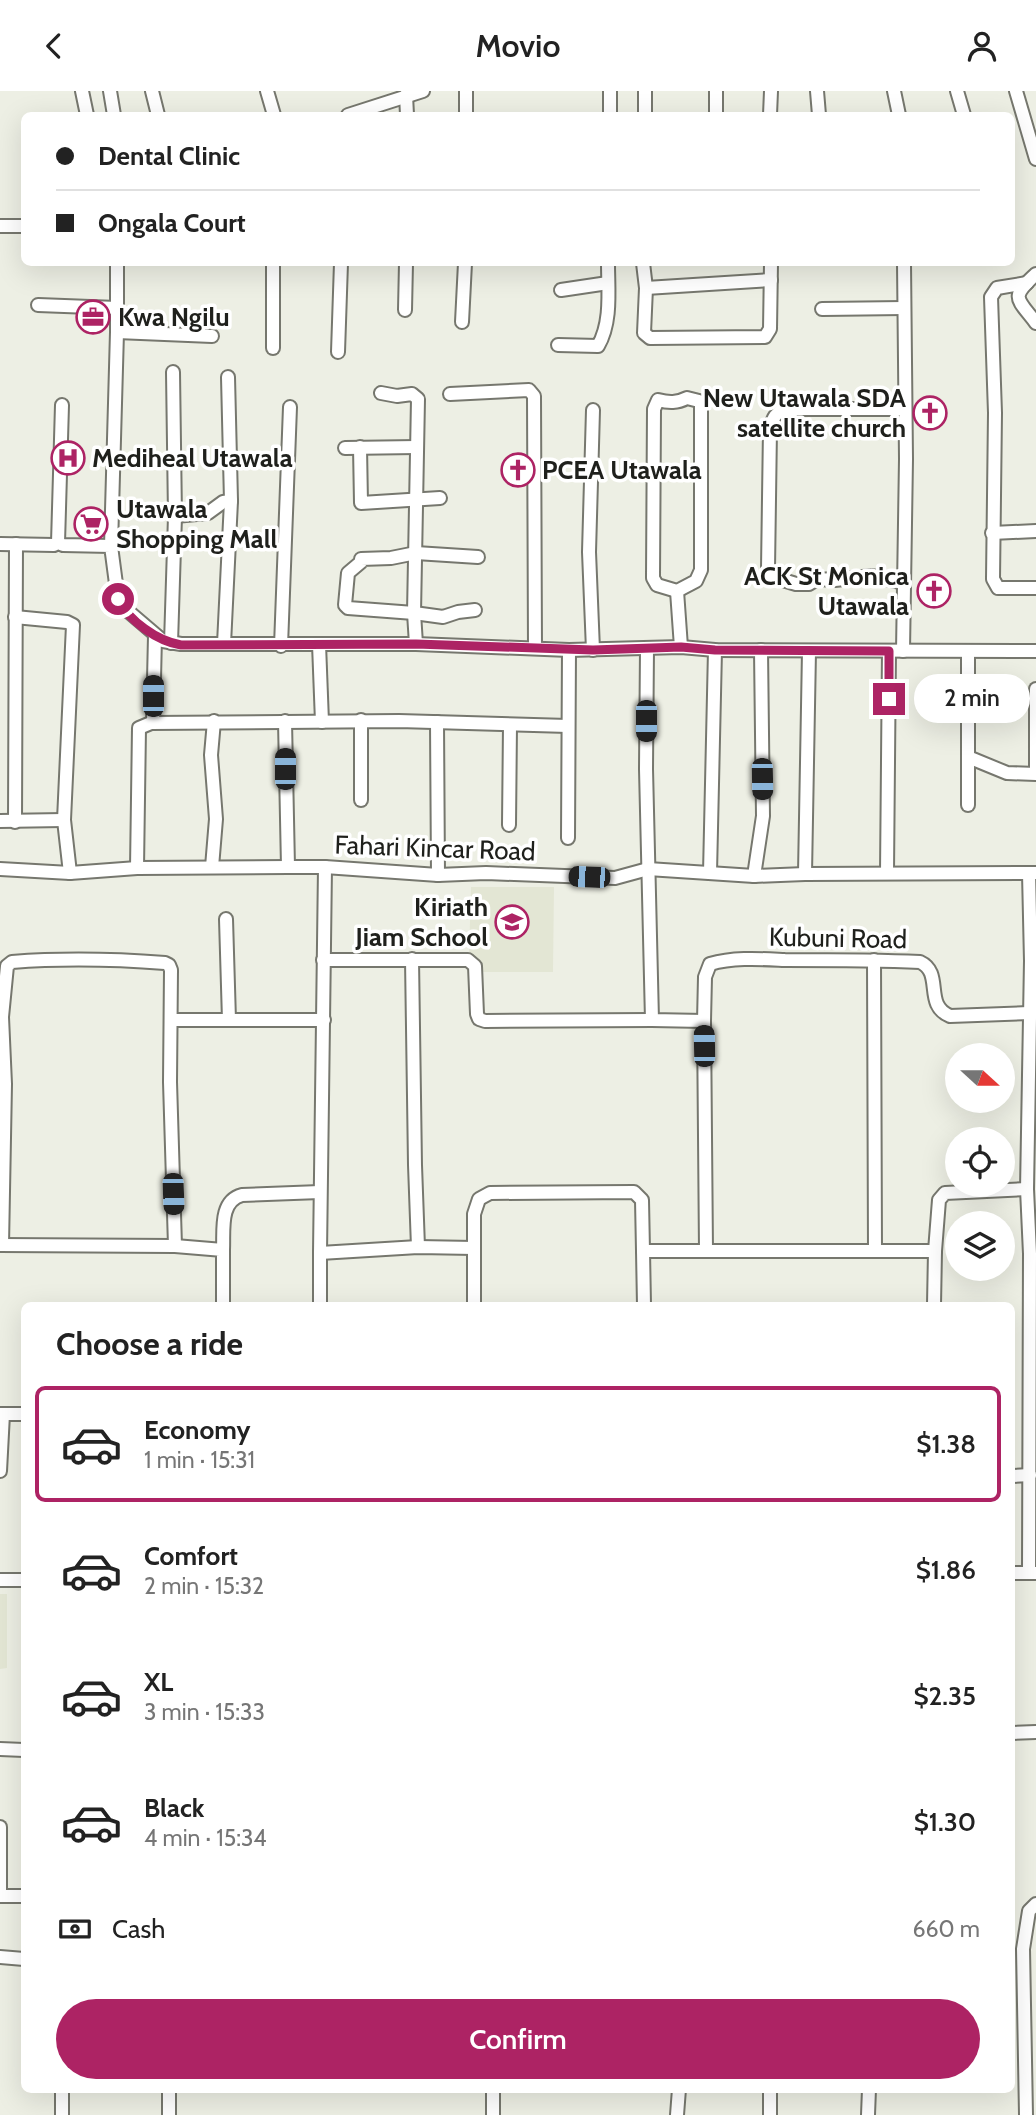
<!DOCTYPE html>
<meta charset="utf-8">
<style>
body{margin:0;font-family:Cabin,sans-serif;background:#f6f6f6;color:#222;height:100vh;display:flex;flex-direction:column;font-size:26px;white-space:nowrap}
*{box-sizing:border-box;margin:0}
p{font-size:23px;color:#767676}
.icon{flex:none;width:38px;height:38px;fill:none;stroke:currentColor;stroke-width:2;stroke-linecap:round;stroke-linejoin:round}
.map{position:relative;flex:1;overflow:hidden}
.panel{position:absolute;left:21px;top:1211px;width:994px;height:791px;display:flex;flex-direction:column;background:#fff;border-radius:10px;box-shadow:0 7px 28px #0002}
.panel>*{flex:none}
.banner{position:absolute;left:21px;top:21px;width:994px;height:154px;border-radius:10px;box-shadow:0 7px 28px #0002;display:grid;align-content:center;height:154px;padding:0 35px;background:#fff}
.needle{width:46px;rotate:111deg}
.tools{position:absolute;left:945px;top:952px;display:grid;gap:14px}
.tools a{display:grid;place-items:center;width:70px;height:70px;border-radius:50%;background:#fff;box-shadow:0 7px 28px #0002;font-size:35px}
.end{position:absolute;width:32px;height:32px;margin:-16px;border:9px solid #ad2364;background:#fff;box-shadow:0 0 0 4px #fff}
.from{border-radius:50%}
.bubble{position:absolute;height:49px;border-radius:24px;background:#fff;box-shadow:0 7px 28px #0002;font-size:23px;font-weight:600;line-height:49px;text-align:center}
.car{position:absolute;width:21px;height:42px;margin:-21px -10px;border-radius:9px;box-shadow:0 0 5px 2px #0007;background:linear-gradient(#222 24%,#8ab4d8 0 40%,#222 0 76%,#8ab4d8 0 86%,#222 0)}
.banner b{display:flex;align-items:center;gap:24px;height:66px;font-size:26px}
.banner b+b{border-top:2px solid #e0e0e0}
.banner i{width:18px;height:18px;background:#222}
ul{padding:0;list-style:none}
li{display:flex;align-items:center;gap:21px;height:116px;margin:0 14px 10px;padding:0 21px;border:4px solid transparent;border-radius:10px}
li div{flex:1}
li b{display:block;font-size:26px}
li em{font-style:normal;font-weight:600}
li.active{border-color:#ad2364}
li>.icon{width:63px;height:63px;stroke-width:1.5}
h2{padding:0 35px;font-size:32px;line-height:84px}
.pay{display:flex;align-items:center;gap:18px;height:77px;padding:0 35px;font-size:26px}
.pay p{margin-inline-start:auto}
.cta{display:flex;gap:14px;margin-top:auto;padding:14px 35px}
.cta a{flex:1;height:80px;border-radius:42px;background:#ad2364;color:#fff;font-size:28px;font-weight:600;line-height:80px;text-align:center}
header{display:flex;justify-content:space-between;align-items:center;height:91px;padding:0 35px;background:#fff;font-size:32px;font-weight:600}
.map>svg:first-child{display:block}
.built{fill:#e3e6d4}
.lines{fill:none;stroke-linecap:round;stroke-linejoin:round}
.minor-casing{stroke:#76776e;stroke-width:16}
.minor{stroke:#fff;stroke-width:12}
.route{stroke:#ad2364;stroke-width:9}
.labels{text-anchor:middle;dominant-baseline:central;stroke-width:7;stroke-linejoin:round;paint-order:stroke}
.poi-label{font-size:26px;font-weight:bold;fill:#1f201c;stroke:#fff;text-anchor:start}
.street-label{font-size:26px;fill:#1f201c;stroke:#fff}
</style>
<header><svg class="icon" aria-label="back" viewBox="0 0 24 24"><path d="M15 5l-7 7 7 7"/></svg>Movio<svg class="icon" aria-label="person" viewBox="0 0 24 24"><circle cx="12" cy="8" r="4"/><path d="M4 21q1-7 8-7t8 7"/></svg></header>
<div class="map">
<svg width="1036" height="2024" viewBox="0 0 1036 2024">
<rect width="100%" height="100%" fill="#edefe4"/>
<g class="built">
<polygon points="471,796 554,796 553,881 481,881 469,865"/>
<polygon points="0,1503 7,1503 7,1577 0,1578"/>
</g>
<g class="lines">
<defs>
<g id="minor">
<polyline points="82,0 87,24"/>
<polyline points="110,0 114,24"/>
<polyline points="152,0 158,24"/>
<polyline points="267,0 274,24"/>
<polyline points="817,0 819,24"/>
<polyline points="894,0 899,24"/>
<polyline points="957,0 964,24"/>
<polyline points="1016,0 1036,68"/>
<polyline points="406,4 407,24"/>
<polyline points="348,24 423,0"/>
<polyline points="466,24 466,0"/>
<polyline points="610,24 610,0"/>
<polyline points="645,24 645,0"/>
<polyline points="716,24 716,0"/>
<polyline points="770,24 771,0"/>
<polyline points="0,135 24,135"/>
<polyline points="643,172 646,197 644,242 650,247 765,246 770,238 771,172"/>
<path d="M 1036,183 C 1010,207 1016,206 1036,232"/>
<polyline points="1027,192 997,197 991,206 995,322 993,488 998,497 1036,497"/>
<polyline points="646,197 771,189"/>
<polyline points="561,199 608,192"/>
<polyline points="38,214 117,217"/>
<polyline points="822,218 904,217"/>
<polyline points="405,219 406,172"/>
<polyline points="462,231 465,172"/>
<polyline points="117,241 212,245"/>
<path d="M 558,254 L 598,255 C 612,231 608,199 608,172"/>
<polyline points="273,257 273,172"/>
<polyline points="338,261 341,172"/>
<polyline points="381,302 397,305 412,303 418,308 414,522 416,553"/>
<polyline points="450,303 529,299 534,305 535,557"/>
<path d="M 687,307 L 699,310 L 701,313 L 701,479 L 696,490 L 677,500 L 657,494 L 653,487 L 654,318 L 658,309 C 669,312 677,312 687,307 Z"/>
<polyline points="360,356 361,412 440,407"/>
<polyline points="345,357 417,356"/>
<polyline points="175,425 208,422 223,411 231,410"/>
<polyline points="992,442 1036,440"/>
<polyline points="58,452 62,314"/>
<polyline points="0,453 54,454 58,452 63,454 111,455 118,508 122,515 163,550 181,553 416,553 569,559 681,556 715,559 1036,560"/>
<polyline points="111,455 117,241 117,172"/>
<path d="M 904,492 L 872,485 L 835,489 L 817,488 L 809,493 L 796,493 L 773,486 L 769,483 L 768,478 L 770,338 C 773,327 775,321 787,318 L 905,318"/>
<polyline points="677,500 681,556"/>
<polyline points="475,519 458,521 443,526 414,522 348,517 345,514 348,482 361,471 361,468 391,467 416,462 478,466"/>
<polyline points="15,526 67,531 73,534 64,729 70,782"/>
<polyline points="171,552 175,425 173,281"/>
<polyline points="224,553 231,410 228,286"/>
<polyline points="319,553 322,631"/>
<polyline points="281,555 290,316"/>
<polyline points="647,558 646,678 652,929 704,930 706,1160"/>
<polyline points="593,559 589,461 593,319"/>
<polyline points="903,560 906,368 904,172"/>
<polyline points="1036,598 1036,681"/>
<polyline points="361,629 361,709"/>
<polyline points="285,630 288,776"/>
<polyline points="437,631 438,784"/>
<polyline points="153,632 155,545"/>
<polyline points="968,666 1007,682 1036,683"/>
<polyline points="968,714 968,560"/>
<polyline points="0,730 64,729"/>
<polyline points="15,731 16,453"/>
<polyline points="509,734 510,634"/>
<polyline points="568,747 569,559"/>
<polyline points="212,776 216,728 211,664 214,630"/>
<polyline points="325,776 320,1162 418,1156 474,1157"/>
<polyline points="137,777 139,637 151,632 399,630 568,635"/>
<polyline points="0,778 70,782 137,777 288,776 325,776 438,784 486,782 615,787 648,778 754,785 805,783 1036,782"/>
<polyline points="710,782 715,559"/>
<polyline points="887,782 889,560"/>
<polyline points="1029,782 1031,870 1027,1098 1030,1163 1029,1481"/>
<polyline points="805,783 809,560"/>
<polyline points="754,785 763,725 761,559"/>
<polyline points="226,828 229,929"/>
<polyline points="412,868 415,1074 418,1156"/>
<polyline points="323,869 468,869 475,875 477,923 479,928 485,930 652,929"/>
<polyline points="874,869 875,1159"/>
<path d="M 0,926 L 2,926 L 7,875 L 12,871 C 65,867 112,868 165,872 L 169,874 L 171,879 L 170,991 L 175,1155"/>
<polyline points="2,926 5,993 2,1154"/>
<polyline points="172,929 324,929"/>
<path d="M 704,930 L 705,886 L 710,873 C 734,866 761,868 785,869 C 830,869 875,869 920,871 C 944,882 923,914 950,925 L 1029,922"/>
<polyline points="0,1154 175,1155 223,1159 223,1214"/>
<path d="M 223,1159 C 224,1140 219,1110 242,1104 L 320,1101"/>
<polyline points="320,1214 320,1162"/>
<polyline points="474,1214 474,1123 479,1108 490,1102 634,1101 642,1109 643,1160"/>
<polyline points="644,1214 643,1160 935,1160"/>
<polyline points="934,1214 935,1160 939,1109 945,1102 1027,1098"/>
<polyline points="0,1323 24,1323"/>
<polyline points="0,1380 3,1323"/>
<polyline points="1012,1385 1030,1384"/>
<polyline points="1012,1482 1036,1482"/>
<polyline points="0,1489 24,1489"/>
<polyline points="1012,1642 1036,1641"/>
<polyline points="0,1658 24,1659"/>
<polyline points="0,1736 0,1802"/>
<polyline points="0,1805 24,1805"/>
<polyline points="0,1866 24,1868"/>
<polyline points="62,1998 62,2024"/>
<polyline points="169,1998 169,2024"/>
<polyline points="493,1998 493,2024"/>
<polyline points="677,2024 679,1998"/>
<polyline points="770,2024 770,1998"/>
<polyline points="868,2024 869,1998"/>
<polyline points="1026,2024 1023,1858 1029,1820 1036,1813"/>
</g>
</defs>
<use href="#minor" class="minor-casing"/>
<use href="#minor" class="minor"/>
</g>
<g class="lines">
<path class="route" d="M 118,508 C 129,530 157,550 181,554 L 416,553 L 593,559 L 681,556 L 715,559 L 889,560 L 889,608"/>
</g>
<defs>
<symbol id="office-ring" viewBox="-11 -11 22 22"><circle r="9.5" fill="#fff" stroke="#ad2364" stroke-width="1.5"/><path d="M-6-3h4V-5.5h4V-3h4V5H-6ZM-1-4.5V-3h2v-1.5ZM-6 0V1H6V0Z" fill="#ad2364"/></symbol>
<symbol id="church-ring" viewBox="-11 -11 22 22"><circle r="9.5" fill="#fff" stroke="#ad2364" stroke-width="1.5"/><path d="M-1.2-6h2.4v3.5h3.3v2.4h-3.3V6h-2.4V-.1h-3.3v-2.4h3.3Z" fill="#ad2364"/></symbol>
<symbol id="hospital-ring" viewBox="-11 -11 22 22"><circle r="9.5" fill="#fff" stroke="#ad2364" stroke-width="1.5"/><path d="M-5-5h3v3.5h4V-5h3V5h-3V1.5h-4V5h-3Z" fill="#ad2364"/></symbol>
<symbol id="supermarket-ring" viewBox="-11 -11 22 22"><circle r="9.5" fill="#fff" stroke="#ad2364" stroke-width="1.5"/><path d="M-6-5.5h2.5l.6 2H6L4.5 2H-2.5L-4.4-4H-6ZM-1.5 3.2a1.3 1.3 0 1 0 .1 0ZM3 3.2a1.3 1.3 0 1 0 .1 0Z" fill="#ad2364"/></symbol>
<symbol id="school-ring" viewBox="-11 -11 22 22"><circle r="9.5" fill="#fff" stroke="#ad2364" stroke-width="1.5"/><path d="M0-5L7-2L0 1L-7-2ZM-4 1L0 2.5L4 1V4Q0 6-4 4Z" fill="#ad2364"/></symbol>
</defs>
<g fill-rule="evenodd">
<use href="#office-ring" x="74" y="207" width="38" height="38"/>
<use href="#church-ring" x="911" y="303" width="38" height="38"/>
<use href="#hospital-ring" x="49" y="348" width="38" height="38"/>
<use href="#church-ring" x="499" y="360" width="38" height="38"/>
<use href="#supermarket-ring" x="72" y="414" width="38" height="38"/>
<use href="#church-ring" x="915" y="481" width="38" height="38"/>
<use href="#school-ring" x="493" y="812" width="38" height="38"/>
</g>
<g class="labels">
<g class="poi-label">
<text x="118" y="226">Kwa Ngilu</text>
<text x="906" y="307" text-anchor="end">New Utawala SDA<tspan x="906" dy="30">satellite church</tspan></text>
<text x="92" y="367">Mediheal Utawala</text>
<text x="542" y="379">PCEA Utawala</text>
<text x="116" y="418">Utawala<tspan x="116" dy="30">Shopping Mall</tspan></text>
<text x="909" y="485" text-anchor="end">ACK St Monica<tspan x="909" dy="30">Utawala</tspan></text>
<text x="488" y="816" text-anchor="end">Kiriath<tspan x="488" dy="30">Jiam School</tspan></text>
</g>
<g class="street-label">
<text transform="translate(435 757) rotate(2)">Fahari Kincar Road</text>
<text transform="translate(838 847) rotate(1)">Kubuni Road</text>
</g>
</g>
</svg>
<div class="tools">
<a><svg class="needle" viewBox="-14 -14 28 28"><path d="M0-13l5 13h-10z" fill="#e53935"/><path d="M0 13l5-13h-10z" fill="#767676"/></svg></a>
<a><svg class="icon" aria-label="locate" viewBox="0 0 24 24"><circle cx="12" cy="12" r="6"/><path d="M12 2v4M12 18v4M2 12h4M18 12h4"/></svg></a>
<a><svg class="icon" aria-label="layers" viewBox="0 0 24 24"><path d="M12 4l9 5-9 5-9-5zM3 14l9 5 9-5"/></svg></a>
</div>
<i class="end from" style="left:118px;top:508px"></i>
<i class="end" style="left:889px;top:608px"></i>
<div class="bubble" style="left:914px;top:583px;width:116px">2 min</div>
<i class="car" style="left:153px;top:605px;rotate:0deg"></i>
<i class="car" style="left:646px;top:630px;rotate:180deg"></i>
<i class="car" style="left:285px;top:678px;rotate:0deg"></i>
<i class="car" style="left:762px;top:688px;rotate:179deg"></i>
<i class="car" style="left:589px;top:786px;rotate:272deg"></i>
<i class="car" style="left:704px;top:955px;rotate:359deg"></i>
<i class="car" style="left:173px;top:1103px;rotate:178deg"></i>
<div class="banner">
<b><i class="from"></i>Dental Clinic</b>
<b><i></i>Ongala Court</b>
</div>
<section class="panel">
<h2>Choose a ride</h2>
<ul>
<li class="active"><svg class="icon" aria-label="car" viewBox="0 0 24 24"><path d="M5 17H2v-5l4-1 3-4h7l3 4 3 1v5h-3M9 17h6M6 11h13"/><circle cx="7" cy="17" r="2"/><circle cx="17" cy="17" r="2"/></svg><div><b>Economy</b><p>1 min · 15:31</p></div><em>$1.38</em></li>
<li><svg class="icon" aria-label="car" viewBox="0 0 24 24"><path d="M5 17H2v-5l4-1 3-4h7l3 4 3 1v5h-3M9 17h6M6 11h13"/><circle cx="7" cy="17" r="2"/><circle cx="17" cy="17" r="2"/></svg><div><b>Comfort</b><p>2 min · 15:32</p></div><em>$1.86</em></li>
<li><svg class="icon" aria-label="car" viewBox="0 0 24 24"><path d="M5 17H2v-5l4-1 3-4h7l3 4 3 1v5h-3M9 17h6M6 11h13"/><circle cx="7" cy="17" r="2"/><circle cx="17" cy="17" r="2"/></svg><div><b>XL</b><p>3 min · 15:33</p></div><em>$2.35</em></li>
<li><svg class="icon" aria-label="car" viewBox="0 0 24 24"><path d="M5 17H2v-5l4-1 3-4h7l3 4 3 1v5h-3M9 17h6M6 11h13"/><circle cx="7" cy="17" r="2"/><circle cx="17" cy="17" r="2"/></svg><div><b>Black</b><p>4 min · 15:34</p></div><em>$1.30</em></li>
</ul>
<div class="pay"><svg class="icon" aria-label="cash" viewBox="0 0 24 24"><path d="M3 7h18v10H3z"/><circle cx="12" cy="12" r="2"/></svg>Cash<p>660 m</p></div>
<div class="cta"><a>Confirm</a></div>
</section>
</div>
